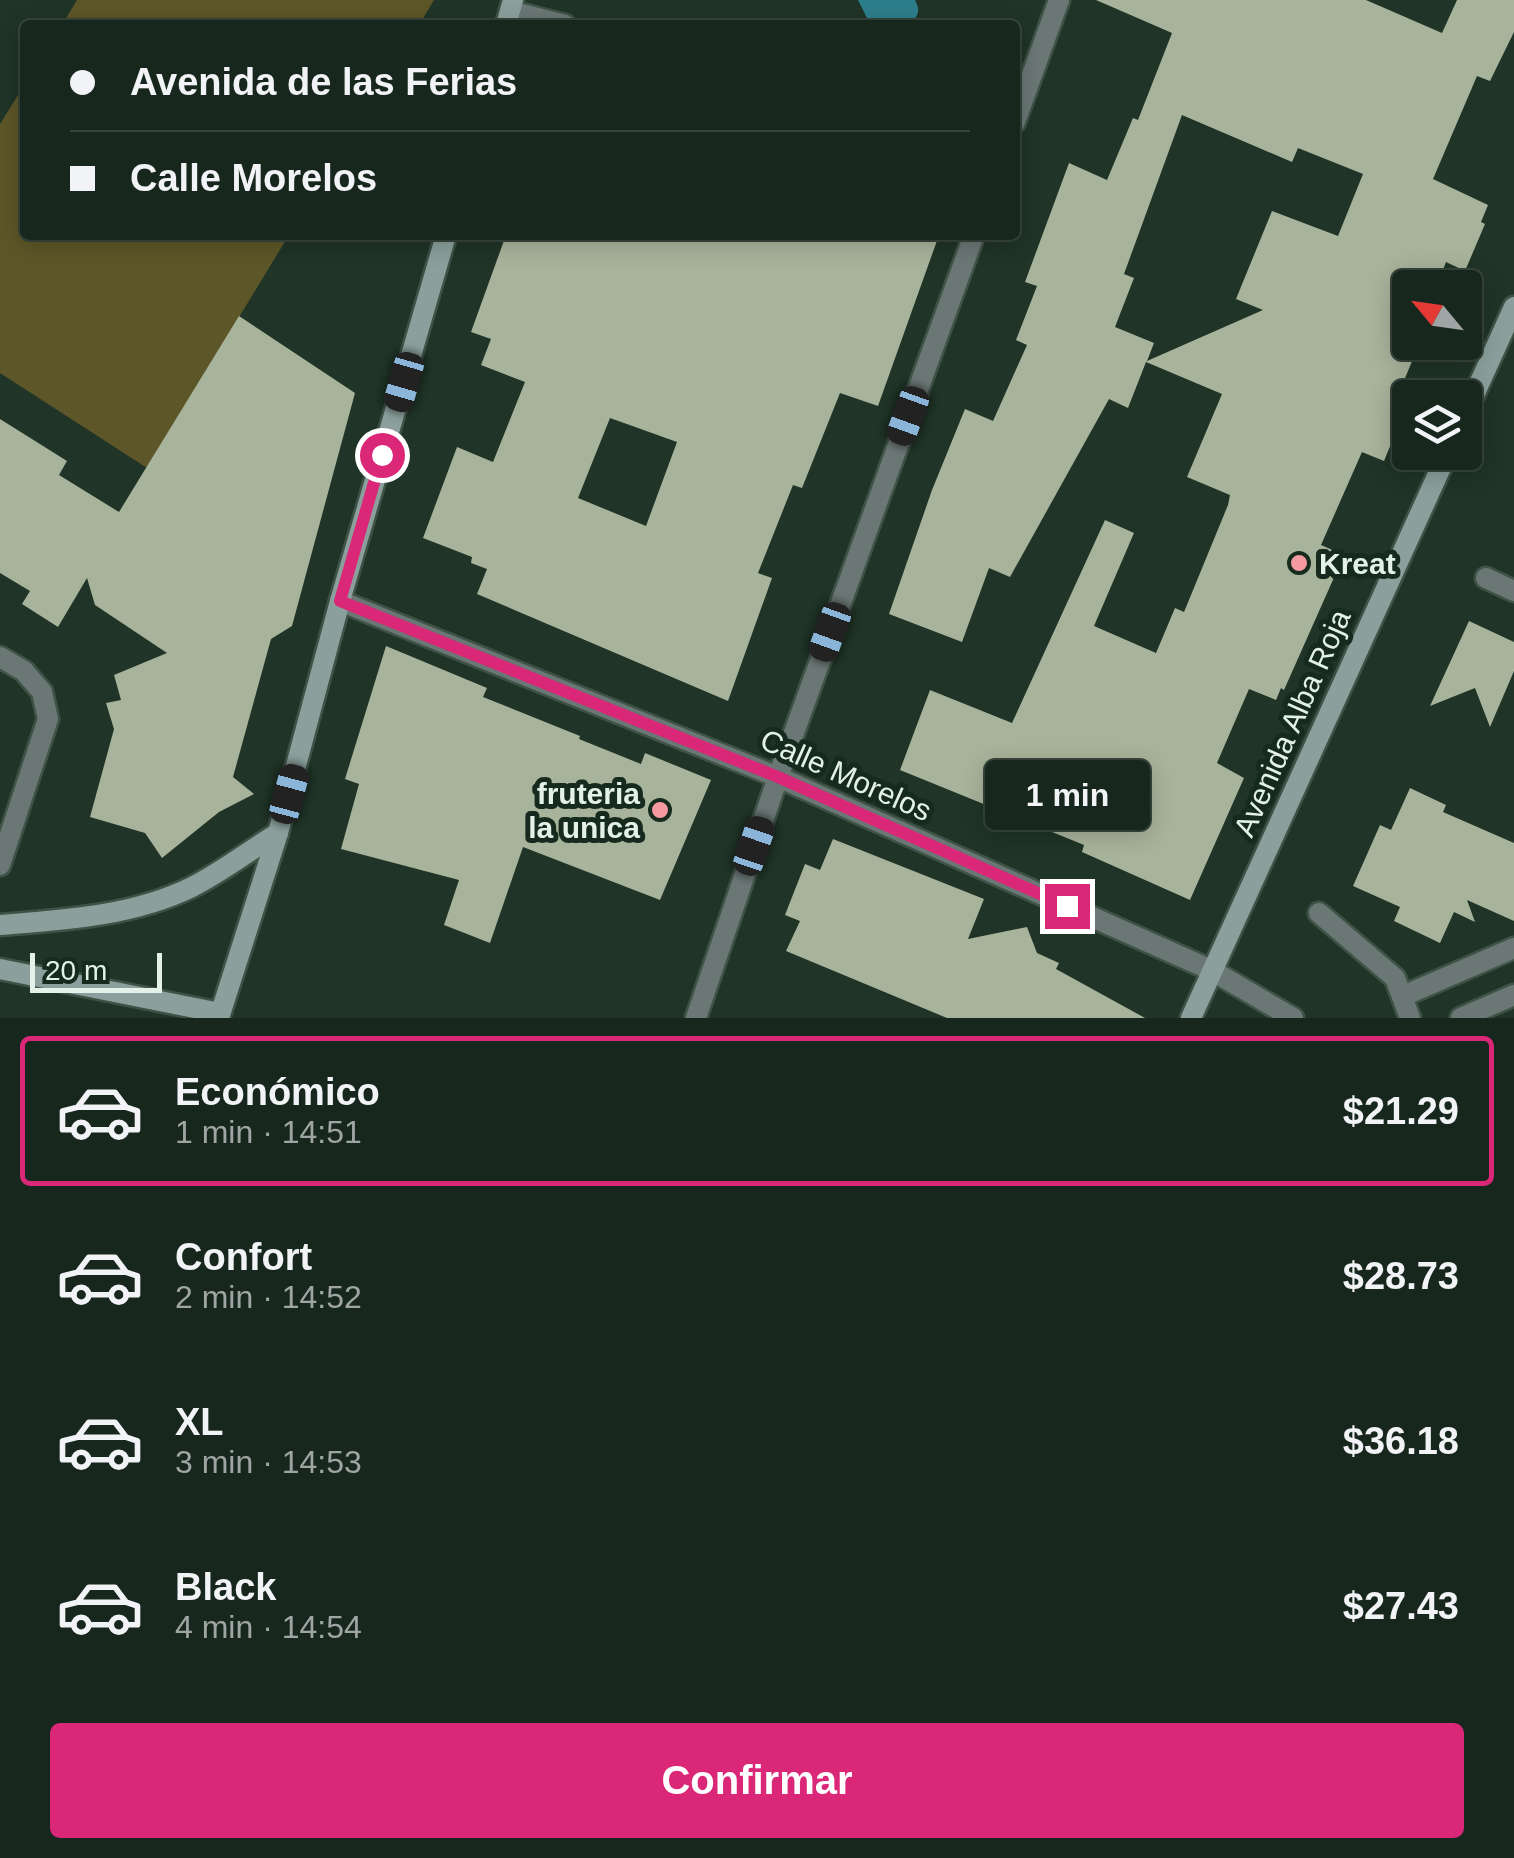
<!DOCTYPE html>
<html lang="es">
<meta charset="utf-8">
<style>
body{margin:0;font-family:Helvetica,sans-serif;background:#212f26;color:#f1f3f6;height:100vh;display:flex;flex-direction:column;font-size:38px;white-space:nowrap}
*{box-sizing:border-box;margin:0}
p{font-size:32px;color:#9fa5a4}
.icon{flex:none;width:55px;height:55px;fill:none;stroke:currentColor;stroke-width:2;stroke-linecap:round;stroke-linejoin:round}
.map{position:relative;height:1018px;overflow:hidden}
.drawer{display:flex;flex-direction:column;background:#18271d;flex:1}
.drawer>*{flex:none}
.guide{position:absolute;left:20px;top:20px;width:1000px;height:220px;border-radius:10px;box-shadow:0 5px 25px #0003,0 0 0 2px #36443b;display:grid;align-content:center;height:220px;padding:0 50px;background:#18271d}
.needle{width:65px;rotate:299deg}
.tools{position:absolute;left:1392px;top:270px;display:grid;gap:20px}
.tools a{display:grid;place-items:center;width:90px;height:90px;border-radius:10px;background:#18271d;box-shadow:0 5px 25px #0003,0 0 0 2px #36443b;font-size:50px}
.scale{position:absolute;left:30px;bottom:25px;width:132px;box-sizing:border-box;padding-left:10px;border:5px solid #e4f1e8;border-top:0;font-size:28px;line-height:35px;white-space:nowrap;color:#e4f1e8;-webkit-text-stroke:8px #162a1d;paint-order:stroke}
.end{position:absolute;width:45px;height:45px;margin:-22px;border:12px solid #db2777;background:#fff;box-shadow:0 0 0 5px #fff}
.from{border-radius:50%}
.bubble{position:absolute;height:70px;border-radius:10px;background:#18271d;box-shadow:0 5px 25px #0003,0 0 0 2px #36443b;font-size:32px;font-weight:700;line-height:70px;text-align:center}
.car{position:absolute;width:30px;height:60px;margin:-30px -15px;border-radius:12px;box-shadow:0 0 8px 2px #0007;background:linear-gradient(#222 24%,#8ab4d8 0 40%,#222 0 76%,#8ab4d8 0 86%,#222 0)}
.guide b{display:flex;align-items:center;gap:35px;height:95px;font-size:38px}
.guide b+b{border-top:2px solid #36443b}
.guide i{width:25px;height:25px;background:#f1f3f6}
ul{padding:18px 0 0;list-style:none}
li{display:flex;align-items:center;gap:30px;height:150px;margin:0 20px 15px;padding:0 30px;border:5px solid transparent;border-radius:10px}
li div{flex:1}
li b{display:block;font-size:38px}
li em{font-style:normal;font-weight:700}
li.on{border-color:#db2777}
li>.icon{width:90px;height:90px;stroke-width:1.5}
.action{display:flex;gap:20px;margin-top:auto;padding:20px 50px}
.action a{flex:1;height:115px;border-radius:10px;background:#db2777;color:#fff;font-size:40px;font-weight:700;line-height:115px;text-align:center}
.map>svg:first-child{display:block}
.green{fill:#5d5628}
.water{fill:#2d7e8c}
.building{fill:#a8b39b;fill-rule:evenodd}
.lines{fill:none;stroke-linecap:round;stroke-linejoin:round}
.service-casing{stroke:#3f5246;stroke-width:25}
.minor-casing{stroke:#3f5246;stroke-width:25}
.tertiary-casing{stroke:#3f5246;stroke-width:25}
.secondary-casing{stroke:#3f5246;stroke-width:25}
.service{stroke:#6a7775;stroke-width:20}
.minor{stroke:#6a7775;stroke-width:20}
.tertiary{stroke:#6a7775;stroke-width:20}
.secondary{stroke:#8ba09c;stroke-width:20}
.route{stroke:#db2777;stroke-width:12}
.poi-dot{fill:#f49aa0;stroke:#162a1d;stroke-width:4}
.labels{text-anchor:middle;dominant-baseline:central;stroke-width:10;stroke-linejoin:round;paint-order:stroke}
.poi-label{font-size:30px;font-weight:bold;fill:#e4f1e8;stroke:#162a1d;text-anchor:start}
.street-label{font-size:30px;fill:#e4f1e8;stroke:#162a1d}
</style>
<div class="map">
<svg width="1514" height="1018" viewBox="0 0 1514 1018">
<rect width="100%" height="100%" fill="#203427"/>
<g class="green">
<polygon points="77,0 434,0 419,25 62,25"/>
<polygon points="25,84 25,235 289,235 147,468 0,373 0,124"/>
</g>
<path class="water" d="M 858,0 L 915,0 C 921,11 918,16 910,24 L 876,25 L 867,18 Z"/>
<g class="building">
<path d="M 1096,0 L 1366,0 L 1442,33 L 1457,0 L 1514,0 L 1514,32 L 1490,81 L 1477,76 L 1433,179 L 1488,205 L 1481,222 L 1485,224 L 1465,271 L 1446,262 L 1436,288 L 1410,288 L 1410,342 L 1420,342 L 1391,412 L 1402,417 L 1384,461 L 1362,452 L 1321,545 L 1344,555 L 1284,690 L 1281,688 L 1276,700 L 1249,689 L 1217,763 L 1244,778 L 1190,900 L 1082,852 L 1084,845 L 900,770 L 930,690 L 1012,723 L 1105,520 L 1134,533 L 1094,626 L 1156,653 L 1175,608 L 1184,612 L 1228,505 L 1230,495 L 1187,477 L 1222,394 L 1146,362 L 1128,408 L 1109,399 L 1010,577 L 989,568 L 962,642 L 889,614 L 932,490 L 965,409 L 993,421 L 1027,345 L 1016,340 L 1037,286 L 1025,282 L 1069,163 L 1107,180 L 1133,118 L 1138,120 L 1172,33 ZM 1182,115 L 1292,162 L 1298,148 L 1363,174 L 1338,236 L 1272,211 L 1236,299 L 1263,310 L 1147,361 L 1154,343 L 1115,327 L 1134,278 L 1124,274 Z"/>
<path d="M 506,235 L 939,235 L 878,406 L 840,393 L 802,488 L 793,485 L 758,573 L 772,578 L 728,701 L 477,594 L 487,569 L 471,563 L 472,557 L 423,538 L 457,447 L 493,462 L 525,382 L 481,365 L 491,339 L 471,332 ZM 610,418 L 677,442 L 646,526 L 578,498 Z"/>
<polygon points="239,316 355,393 292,626 271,639 233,777 254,794 219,812 162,858 145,833 90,817 114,729 106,703 121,700 114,675 167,653 95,605 87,578 58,627 22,604 30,591 0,573 0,419 67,461 59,475 119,512"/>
<polygon points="1469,621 1514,642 1514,671 1490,727 1475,688 1430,706"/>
<polygon points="386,646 487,688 483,697 580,736 579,739 641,764 645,753 711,780 660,900 523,847 490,943 444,925 459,880 341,849 359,784 345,779"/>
<polygon points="1410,788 1446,805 1443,812 1514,843 1514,921 1467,900 1475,922 1454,912 1440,943 1394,921 1400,907 1353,886 1380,825 1391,830"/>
<polygon points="833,839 984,899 968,939 1027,927 1037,953 1059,963 1056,969 1145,1018 947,1018 786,951 800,921 785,915 805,864 820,870"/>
</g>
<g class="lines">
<defs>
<g id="service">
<polyline points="510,11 565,25"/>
<polyline points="696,1018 778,777"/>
</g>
<g id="minor">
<polyline points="1015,122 1059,0"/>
<polyline points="1486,578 1514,591"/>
<polyline points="0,657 24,671 42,692 48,719 0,865"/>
<polyline points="778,777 974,235"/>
<polyline points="1319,913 1395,978 1410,1018"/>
<polyline points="1211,970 1293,1018"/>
<polyline points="1403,996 1514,948"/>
<polyline points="1461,1018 1514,995"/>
</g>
<polyline id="tertiary" points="340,601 778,777 1211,970"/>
<g id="secondary">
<polyline points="506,25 513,0"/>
<polyline points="1465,415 1514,307"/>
<path d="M 0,925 C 64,920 133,916 192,887 C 222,872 250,850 278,833"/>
<polyline points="0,969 220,1013"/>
<polyline points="219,1018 278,833 340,601 446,235"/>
<polyline points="1191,1018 1448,452"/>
</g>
</defs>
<use href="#service" class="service-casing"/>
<use href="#minor" class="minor-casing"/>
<use href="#tertiary" class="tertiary-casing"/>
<use href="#secondary" class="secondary-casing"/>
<use href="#service" class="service"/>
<use href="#minor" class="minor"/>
<use href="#tertiary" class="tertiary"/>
<use href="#secondary" class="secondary"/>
</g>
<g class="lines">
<polyline class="route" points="382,455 340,601 778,777 1067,906"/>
</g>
<g class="poi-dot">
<circle cx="1299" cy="563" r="10"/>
<circle cx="660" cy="810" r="10"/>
</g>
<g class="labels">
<g class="poi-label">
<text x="1319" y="563">Kreat</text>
<text x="640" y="793" text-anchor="end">fruteria<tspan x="640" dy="34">la unica</tspan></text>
</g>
<g class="street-label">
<text transform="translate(1292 723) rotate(-66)">Avenida Alba Roja</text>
<text transform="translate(846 775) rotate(24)">Calle Morelos</text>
</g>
</g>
</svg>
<div class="tools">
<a><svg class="needle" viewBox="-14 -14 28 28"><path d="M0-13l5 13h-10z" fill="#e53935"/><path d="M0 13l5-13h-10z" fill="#9fa5a4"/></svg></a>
<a><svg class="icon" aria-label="layers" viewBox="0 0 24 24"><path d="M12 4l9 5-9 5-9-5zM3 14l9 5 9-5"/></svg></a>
</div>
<div class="scale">20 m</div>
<i class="end from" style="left:382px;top:455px"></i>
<i class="end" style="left:1067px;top:906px"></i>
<div class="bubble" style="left:985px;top:760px;width:165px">1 min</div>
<i class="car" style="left:404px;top:382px;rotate:196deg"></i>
<i class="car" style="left:908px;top:416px;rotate:200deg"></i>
<i class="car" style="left:830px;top:632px;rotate:200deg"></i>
<i class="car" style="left:289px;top:794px;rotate:15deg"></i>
<i class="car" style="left:754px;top:846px;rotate:19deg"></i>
<div class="guide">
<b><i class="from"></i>Avenida de las Ferias</b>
<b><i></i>Calle Morelos</b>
</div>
</div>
<section class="drawer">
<ul>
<li class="on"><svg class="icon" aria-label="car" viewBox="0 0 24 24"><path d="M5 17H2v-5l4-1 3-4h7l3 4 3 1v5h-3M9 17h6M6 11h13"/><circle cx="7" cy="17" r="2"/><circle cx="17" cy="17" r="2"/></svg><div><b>Económico</b><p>1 min · 14:51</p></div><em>$21.29</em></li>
<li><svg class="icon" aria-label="car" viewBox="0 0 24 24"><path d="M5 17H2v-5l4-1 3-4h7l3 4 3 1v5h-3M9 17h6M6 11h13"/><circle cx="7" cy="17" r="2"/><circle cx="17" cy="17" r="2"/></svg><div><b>Confort</b><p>2 min · 14:52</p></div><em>$28.73</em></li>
<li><svg class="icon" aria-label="car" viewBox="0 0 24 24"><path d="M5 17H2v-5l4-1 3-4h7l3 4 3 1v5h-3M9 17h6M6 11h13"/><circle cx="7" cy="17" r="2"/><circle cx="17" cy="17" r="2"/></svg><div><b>XL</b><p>3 min · 14:53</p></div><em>$36.18</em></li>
<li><svg class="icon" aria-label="car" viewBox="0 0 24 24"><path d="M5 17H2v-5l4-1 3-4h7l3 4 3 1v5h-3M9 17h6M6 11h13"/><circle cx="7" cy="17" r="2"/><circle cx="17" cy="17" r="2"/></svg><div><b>Black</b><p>4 min · 14:54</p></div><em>$27.43</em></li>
</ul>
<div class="action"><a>Confirmar</a></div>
</section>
